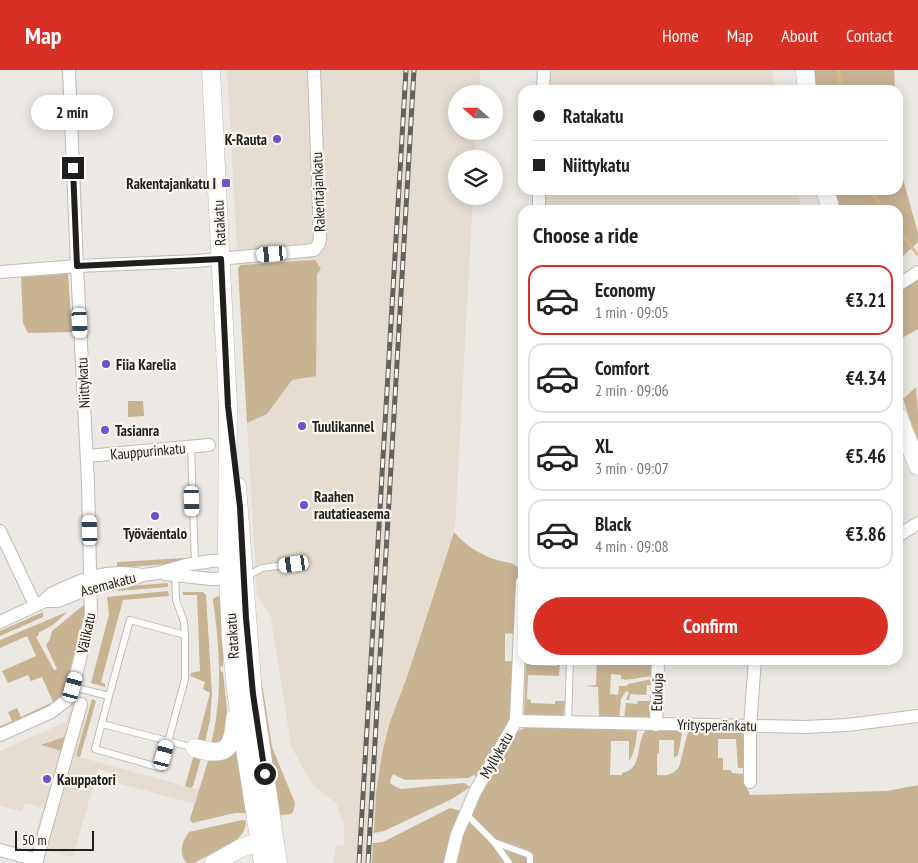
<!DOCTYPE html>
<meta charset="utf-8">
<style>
body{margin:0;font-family:"PT Sans Narrow",sans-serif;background:#f2f2f2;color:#222;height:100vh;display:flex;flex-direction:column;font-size:19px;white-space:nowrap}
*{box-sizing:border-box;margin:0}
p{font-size:16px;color:#767676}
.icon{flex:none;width:28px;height:28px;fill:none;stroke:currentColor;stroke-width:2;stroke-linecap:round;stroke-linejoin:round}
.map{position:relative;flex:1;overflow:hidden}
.side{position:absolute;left:518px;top:135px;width:385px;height:460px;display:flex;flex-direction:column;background:#fff;border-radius:15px;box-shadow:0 2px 12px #0003}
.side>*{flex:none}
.hud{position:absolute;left:518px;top:15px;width:385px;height:110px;border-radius:15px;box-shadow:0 2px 12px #0003;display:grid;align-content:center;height:110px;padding:0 15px;background:#fff}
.needle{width:32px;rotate:291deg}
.controls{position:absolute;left:448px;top:15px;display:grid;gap:10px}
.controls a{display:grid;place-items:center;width:55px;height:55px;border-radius:50%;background:#fff;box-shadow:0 2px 12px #0003;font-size:25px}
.scale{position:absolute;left:15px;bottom:12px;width:79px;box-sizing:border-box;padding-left:5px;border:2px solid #201f1d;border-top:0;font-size:14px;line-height:18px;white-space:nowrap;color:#201f1d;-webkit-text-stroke:4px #f9f6f0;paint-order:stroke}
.end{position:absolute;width:22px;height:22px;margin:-11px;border:6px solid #201f1d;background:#fff;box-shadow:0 0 0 2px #fff}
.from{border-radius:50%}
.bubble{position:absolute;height:35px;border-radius:18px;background:#fff;box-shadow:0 2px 12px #0003;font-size:16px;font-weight:700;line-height:35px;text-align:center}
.car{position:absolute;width:15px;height:30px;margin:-15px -8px;border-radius:6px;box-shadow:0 0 4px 1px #0007;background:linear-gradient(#fff 24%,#345 0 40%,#fff 0 76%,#345 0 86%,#fff 0)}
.hud b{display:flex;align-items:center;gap:18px;height:48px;font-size:19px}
.hud b+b{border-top:1px solid #e0e0e0}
.hud i{width:12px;height:12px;background:#222}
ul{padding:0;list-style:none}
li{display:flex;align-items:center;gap:15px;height:70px;margin:0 10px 8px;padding:0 5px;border:2px solid #e0e0e0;border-radius:15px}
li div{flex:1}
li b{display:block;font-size:19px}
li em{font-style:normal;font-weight:700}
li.current{border-color:#d93025}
li>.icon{width:45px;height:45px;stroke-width:1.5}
h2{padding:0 15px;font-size:22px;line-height:60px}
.cta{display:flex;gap:10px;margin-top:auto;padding:10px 15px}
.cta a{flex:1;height:58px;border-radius:30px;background:#d93025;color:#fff;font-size:20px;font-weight:700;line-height:58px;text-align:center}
header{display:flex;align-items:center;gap:30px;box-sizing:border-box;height:70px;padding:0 25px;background:#d93025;color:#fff}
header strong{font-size:24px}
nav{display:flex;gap:28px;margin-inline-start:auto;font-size:18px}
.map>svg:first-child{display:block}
.built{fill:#e5ddd1}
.green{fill:#c8b393}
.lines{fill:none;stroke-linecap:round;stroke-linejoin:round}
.stream{stroke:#dcbc89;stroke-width:3}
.lane-casing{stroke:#bfbbb6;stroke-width:8}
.street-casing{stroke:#bfbbb6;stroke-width:14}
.secondary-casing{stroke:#bfbbb6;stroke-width:19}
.lane{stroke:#fff;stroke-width:6}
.street{stroke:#fff;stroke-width:12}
.secondary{stroke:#fff;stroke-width:18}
.rail-casing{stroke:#64625f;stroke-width:5}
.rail{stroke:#f9f6f0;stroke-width:3;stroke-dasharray:9;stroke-linecap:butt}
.route{stroke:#201f1d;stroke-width:6}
.poi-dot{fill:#6c52cb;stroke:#f9f6f0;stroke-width:2}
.labels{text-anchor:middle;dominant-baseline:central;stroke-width:4.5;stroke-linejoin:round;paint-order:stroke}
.poi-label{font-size:15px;font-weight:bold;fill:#201f1d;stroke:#f9f6f0;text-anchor:start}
.street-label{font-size:15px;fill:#201f1d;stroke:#f9f6f0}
</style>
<header>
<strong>Map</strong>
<nav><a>Home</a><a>Map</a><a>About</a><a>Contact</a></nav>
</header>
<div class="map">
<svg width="918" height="793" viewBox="0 0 918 793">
<rect width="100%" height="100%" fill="#ece8e3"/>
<g class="built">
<polygon points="227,0 480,0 479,24 456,24 456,61 476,61 475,89 456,89 456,126 473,126 455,458 420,565 391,677 374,753 372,793 333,793 336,775 344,776 344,755 336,733 311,713 291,676 271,547 257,524 247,353 267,344 292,310 317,204 321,199 315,190 238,195"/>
<polygon points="546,0 772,0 775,20 545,20"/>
<polygon points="544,120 797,120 802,140 544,140"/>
<polygon points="72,633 89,637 76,686 199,720 195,734 110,711 112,703 98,699 73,787 50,781 33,773 43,738 25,733 22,742 0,736 0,681 66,652"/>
</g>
<g class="green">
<polygon points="812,0 894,0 895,20 813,20"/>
<polygon points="898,56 900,98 918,163 918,172 902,187 898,187 898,140 835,140 831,120 898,120"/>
<polygon points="315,190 321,199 317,204 316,306 292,310 267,344 247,353 238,199 240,195"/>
<polygon points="68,204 72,262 28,263 23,253 21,207"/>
<polygon points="918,204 918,259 902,268 898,267 898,217"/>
<polygon points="916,317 918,341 918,372 903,329"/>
<polygon points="128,331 143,331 144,346 128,347"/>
<path d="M 454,462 C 465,475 480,485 497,490 C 505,493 513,491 518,498 L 515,563 L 505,564 L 505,591 L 514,591 L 511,647 L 477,708 L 474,705 L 468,708 L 405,710 L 393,704 L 391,708 L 390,713 L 396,717 L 401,719 L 464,713 L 470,717 L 452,729 L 384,761 L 374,763 L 376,723 L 383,679 L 390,652 L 407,607 Z"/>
<polygon points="185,488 182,493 117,498 117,492"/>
<polygon points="168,513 168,517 118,521 118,517"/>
<polygon points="168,521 169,526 123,530 101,612 105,614 105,617 91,613 109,545 107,527"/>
<polygon points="183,522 203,522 206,525 212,624 210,650 205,672 197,673 210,623 203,619 205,612 190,606 191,603 200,601 197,525 183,525"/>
<path d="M 218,526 L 222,528 L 224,571 L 223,596 L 220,597 L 221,602 L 223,602 L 228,651 L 223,673 L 211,674 C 223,628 220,578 213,531 L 213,529 Z"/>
<polygon points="85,534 85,549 62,626 57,632 0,660 0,656 12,651 8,642 17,638 21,647 53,632 42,607 31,611 28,605 8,613 2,601 36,586 27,566 0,578 0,570 67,542 53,555 38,563 39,565 36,567 54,600 57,599 46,575 50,569 52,561"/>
<polygon points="43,542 43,547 0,566 0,561"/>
<polygon points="526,590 533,592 533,595 557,596 557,593 560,593 559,606 528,605 527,629 531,630 531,633 555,634 555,631 565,631 563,648 525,646 524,643"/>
<polygon points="597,590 655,590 652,606 625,610 624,609 621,609 621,605 611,604 610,624 618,625 619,616 627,616 628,614 652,609 652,615 647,615 646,625 630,624 629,630 626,630 629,622 626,621 621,629 619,650 601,649 599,645 598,617 585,616 596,615"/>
<polygon points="261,607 272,677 295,733 293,742 291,744 280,745 272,712 260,609"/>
<polygon points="92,629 96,631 80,687 76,686"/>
<polygon points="638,631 652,631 650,647 624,649 626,633 637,634"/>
<path d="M 527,657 L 636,660 L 637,662 C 636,671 635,683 629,691 L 629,671 L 611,671 L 610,705 L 622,705 L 622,703 C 644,699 635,672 646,660 L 679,660 L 682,664 L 678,685 L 674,688 L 674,670 L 659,670 L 659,683 L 657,684 L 657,705 C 666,706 673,705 679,697 L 688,662 L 693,660 L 743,661 L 745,663 L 745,698 L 738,698 L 736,669 L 718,669 L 718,688 L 723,688 L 723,700 L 731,700 L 732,703 L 744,704 L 746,716 L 750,725 L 887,721 L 918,715 L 918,793 L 453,793 L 466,758 L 473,744 L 491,699 L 514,663 Z"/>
<polygon points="67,666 63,681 41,675"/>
<polygon points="236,671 246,734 246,743 235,743 192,753 190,749 209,688"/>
<polygon points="194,684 202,685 193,716 191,718 185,716"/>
<polygon points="450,738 458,740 460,743 446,793 372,793 373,773 383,772"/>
<path d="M 242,750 L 246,751 C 245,760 243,765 235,771 L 194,793 L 187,793 C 178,784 182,771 189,762 Z"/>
</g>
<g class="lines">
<g class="stream">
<polyline points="838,0 842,20"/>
<polyline points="870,120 884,140"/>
<polyline points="898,158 917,184"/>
</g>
<defs>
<g id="lane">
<polyline points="191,377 195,494"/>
<polyline points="175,505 176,530 184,552 185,565"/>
<polyline points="245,507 262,498 294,494"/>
<polyline points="73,617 109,626 95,679 161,698 185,609 185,565 130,550 109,626"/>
<polyline points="568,653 570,590"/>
<polyline points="102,654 195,678"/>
<polyline points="465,743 494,772 509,793"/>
<polyline points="494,772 527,784 530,786 530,793"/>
</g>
<g id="street">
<polyline points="543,20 544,0"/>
<polyline points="539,140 539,120"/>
<polyline points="0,202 77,196 197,191 314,180 318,175 320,170 314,0"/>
<polyline points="898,215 918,202"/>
<polyline points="87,386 209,375"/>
<polyline points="0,461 35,535"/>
<polyline points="898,466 918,453"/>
<polyline points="165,504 211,509 235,508"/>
<path d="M 46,529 L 51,524 C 83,509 106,498 142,505"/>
<polyline points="0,552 45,531 58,531 98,515 125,512 143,505 158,503 186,495 211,491 234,490"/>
<polyline points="516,651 805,657 847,655 918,646"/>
<polyline points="656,655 658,590"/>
<polyline points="0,665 51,642 66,631 73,617 91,545 88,412 77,196 69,0"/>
<polyline points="750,712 750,656 755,590"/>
<polyline points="0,780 37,790"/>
<polyline points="36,793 81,634"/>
<polyline points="450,793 457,764 475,722 516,651 522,512"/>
</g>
<g id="secondary">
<polyline points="211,0 228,336 227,480 231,570 237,628 263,793"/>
<polyline points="805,0 807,20"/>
<polyline points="825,120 831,140"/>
<polyline points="898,346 918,396"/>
<polyline points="237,416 253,624 278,793"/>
<path d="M 195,678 C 226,687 233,680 235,648"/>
<polyline points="214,793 239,779 270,767"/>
</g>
</defs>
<use href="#lane" class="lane-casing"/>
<use href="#street" class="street-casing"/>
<use href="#secondary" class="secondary-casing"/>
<use href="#lane" class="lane"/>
<use href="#street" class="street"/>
<use href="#secondary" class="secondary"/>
<defs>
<g id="rail">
<polyline points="359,793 406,0"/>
<polyline points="368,793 414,0"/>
</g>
</defs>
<use href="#rail" class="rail-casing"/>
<use href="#rail" class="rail"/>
</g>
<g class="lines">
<polyline class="route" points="73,98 77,196 221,189 228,336 240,437 246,548 253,624 265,704"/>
</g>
<g class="poi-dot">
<circle cx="277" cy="69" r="5"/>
<rect x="221" y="108" width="10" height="10" rx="2.5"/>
<circle cx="106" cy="294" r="5"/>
<circle cx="302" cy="356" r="5"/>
<circle cx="105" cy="360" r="5"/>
<circle cx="304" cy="435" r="5"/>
<circle cx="155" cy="446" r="5"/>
<circle cx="47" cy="709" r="5"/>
</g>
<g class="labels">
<g class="poi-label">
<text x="267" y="69" text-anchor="end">K-Rauta</text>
<text x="216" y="113" text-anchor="end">Rakentajankatu I</text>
<text x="116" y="294">Fiia Karelia</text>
<text x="312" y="356">Tuulikannel</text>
<text x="115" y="360">Tasianra</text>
<text x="314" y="426">Raahen<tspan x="314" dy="17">rautatieasema</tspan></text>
<text x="155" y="463" text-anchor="middle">Työväentalo</text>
<text x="57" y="709">Kauppatori</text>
</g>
<g class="street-label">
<text transform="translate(318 122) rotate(-92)">Rakentajankatu</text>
<text transform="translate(219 153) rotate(-93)">Ratakatu</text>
<text transform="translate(83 313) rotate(-93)">Niittykatu</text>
<text transform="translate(148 381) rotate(-5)">Kauppurinkatu</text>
<text transform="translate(108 514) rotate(-15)">Asemakatu</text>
<text transform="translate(86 563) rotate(-78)">Välikatu</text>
<text transform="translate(232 566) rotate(-94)">Ratakatu</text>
<text transform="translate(657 622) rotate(-88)">Etukuja</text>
<text transform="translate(717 655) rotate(1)">Yritysperänkatu</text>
<text transform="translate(496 685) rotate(-60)">Myllykatu</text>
</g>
</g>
</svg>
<div class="controls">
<a><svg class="needle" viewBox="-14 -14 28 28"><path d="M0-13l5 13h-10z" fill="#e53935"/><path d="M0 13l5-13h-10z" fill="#767676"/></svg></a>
<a><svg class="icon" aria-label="layers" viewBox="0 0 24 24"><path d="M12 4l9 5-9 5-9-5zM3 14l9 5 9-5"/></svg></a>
</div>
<div class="scale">50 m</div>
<i class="end from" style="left:265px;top:704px"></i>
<i class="end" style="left:73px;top:98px"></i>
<div class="bubble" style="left:31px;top:25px;width:82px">2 min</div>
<i class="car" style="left:272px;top:184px;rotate:265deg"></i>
<i class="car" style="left:80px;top:253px;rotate:177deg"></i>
<i class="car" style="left:192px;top:431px;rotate:178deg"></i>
<i class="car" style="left:90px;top:460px;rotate:358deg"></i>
<i class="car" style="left:294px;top:494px;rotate:262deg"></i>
<i class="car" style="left:73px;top:617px;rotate:15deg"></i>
<i class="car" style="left:164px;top:685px;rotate:15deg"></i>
<div class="hud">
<b><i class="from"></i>Ratakatu</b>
<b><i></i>Niittykatu</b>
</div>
<section class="side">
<h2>Choose a ride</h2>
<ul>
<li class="current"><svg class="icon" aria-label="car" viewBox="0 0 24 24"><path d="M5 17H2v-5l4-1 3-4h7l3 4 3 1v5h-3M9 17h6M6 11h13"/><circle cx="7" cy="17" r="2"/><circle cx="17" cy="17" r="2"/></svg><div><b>Economy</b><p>1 min · 09:05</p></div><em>€3.21</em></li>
<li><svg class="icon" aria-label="car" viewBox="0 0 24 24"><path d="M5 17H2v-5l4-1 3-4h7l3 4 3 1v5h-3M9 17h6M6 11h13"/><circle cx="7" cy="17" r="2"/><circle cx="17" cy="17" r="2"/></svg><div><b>Comfort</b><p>2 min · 09:06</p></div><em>€4.34</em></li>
<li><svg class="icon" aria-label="car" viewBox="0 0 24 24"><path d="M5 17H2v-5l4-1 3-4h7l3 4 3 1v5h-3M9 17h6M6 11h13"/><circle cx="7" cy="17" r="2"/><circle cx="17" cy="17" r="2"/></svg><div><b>XL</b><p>3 min · 09:07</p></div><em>€5.46</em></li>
<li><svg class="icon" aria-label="car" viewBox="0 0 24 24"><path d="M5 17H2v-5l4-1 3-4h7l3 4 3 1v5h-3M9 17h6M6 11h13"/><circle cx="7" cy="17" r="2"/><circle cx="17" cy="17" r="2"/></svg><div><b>Black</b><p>4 min · 09:08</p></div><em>€3.86</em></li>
</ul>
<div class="cta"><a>Confirm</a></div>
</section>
</div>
